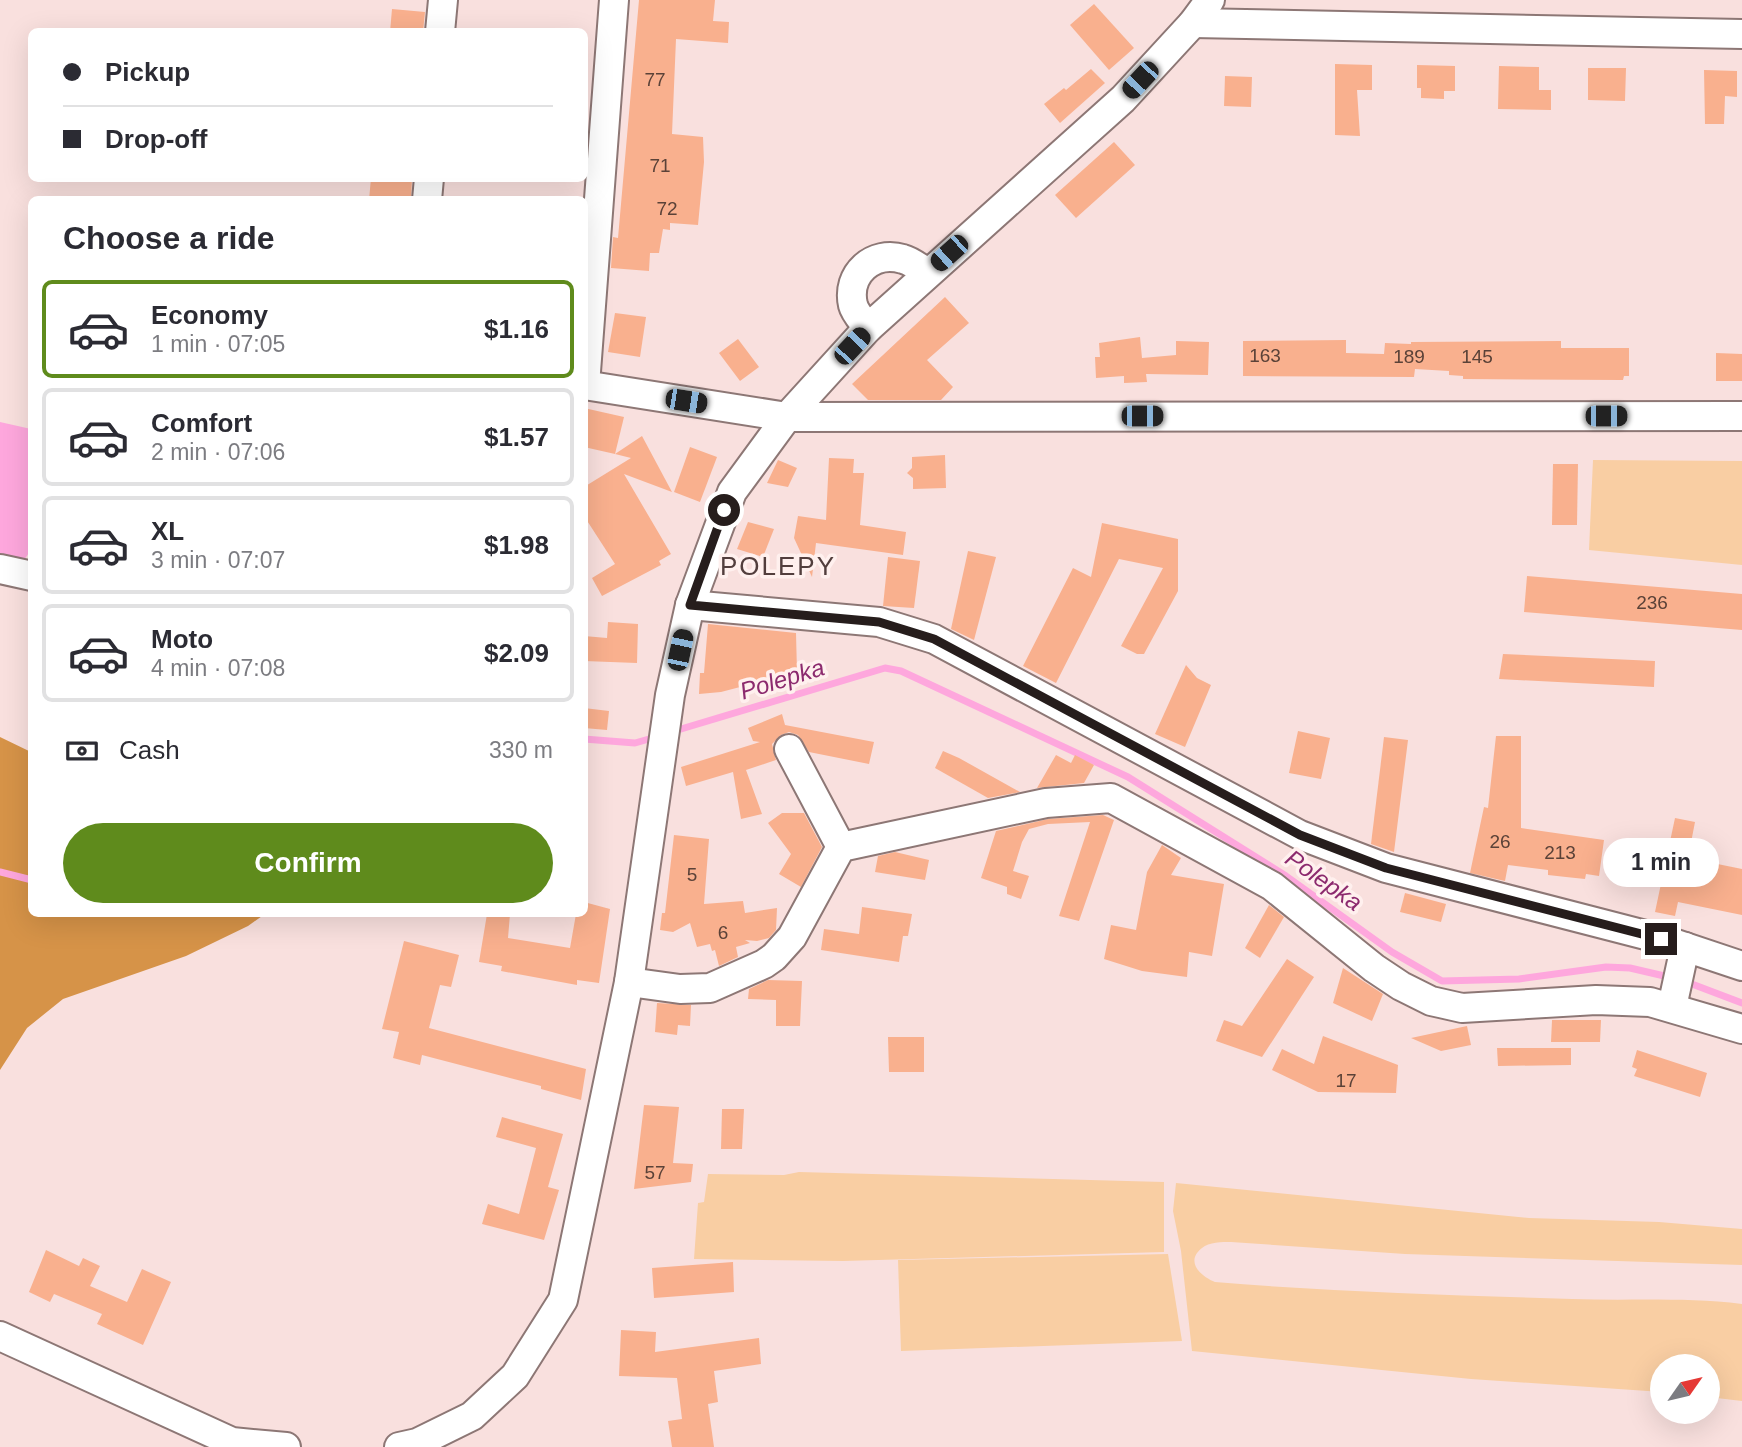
<!DOCTYPE html>
<meta charset="utf-8">
<style>
body{margin:0;font-family:Helvetica,sans-serif;background:#f2f2f3;color:#2b2b33;height:100vh;display:flex;flex-direction:column;font-size:26px;white-space:nowrap}
*{box-sizing:border-box;margin:0}
p{font-size:23px;color:#7c7c81}
.icon{flex:none;width:38px;height:38px;fill:none;stroke:currentColor;stroke-width:2;stroke-linecap:round;stroke-linejoin:round}
.map{position:relative;flex:1;overflow:hidden}
.drawer{position:absolute;left:28px;top:196px;width:560px;height:721px;display:flex;flex-direction:column;background:#fff;border-radius:10px;box-shadow:0 7px 28px #0002}
.drawer>*{flex:none}
.banner{position:absolute;left:28px;top:28px;width:560px;height:154px;border-radius:10px;box-shadow:0 7px 28px #0002;display:grid;align-content:center;height:154px;padding:0 35px;background:#fff}
.needle{width:46px;rotate:56deg}
.fabs{position:absolute;left:1650px;top:1354px;display:grid;gap:14px}
.fabs a{display:grid;place-items:center;width:70px;height:70px;border-radius:50%;background:#fff;box-shadow:0 7px 28px #0002;font-size:35px}
.end{position:absolute;width:32px;height:32px;margin:-16px;border:9px solid #261d1c;background:#fff;box-shadow:0 0 0 4px #fff}
.from{border-radius:50%}
.bubble{position:absolute;height:49px;border-radius:24px;background:#fff;box-shadow:0 7px 28px #0002;font-size:23px;font-weight:700;line-height:49px;text-align:center}
.car{position:absolute;width:21px;height:42px;margin:-21px -10px;border-radius:9px;box-shadow:0 0 5px 2px #0007;background:linear-gradient(#222 24%,#8ab4d8 0 40%,#222 0 76%,#8ab4d8 0 86%,#222 0)}
.banner b{display:flex;align-items:center;gap:24px;height:66px;font-size:26px}
.banner b+b{border-top:2px solid #e1e1e2}
.banner i{width:18px;height:18px;background:#2b2b33}
ul{padding:0;list-style:none}
li{display:flex;align-items:center;gap:21px;height:98px;margin:0 14px 10px;padding:0 21px;border:4px solid #e1e1e2;border-radius:10px}
li div{flex:1}
li b{display:block;font-size:26px}
li em{font-style:normal;font-weight:700}
li.active{border-color:#5f8b1c}
li>.icon{width:63px;height:63px;stroke-width:1.5}
h2{padding:0 35px;font-size:32px;line-height:84px}
.pay{display:flex;align-items:center;gap:18px;height:77px;padding:0 35px;font-size:26px}
.pay p{margin-inline-start:auto}
.primary-button{display:flex;gap:14px;margin-top:auto;padding:14px 35px}
.primary-button a{flex:1;height:80px;border-radius:42px;background:#5f8b1c;color:#fff;font-size:28px;font-weight:700;line-height:80px;text-align:center}
.map>svg:first-child{display:block}
.green{fill:#f9cea3}
.forest{fill:#d69348}
.water{fill:#fea7dd}
.lines{fill:none;stroke-linecap:round;stroke-linejoin:round}
.stream{stroke:#fea7dd;stroke-width:7}
.building{fill:#f9b08e}
.minor-casing{stroke:#8d7775;stroke-width:32}
.minor{stroke:#fff;stroke-width:28}
.route{stroke:#261d1c;stroke-width:9}
.labels{text-anchor:middle;dominant-baseline:central;stroke-width:7;stroke-linejoin:round;paint-order:stroke}
.number-label{font-size:19px;fill:#5b4238}
.water-label{font-size:24px;font-style:italic;fill:#8c2a6e;stroke:#fff0ee}
.quarter-label{font-size:26px;letter-spacing:2px;fill:#523e3d;stroke:#fff0ee}
</style>
<div class="map">
<svg width="1742" height="1447" viewBox="0 0 1742 1447">
<rect width="100%" height="100%" fill="#f9e0de"/>
<g class="green">
<polygon points="1593,460 1742,461 1742,565 1589,550"/>
<polygon points="799,1172 1164,1182 1164,1252 843,1261 694,1259 698,1203 704,1202 708,1174 784,1175"/>
<path d="M 1176,1183 L 1529,1218 L 1659,1222 L 1742,1229 L 1742,1265 L 1405,1254 L 1231,1242 C 1222,1242 1209,1242 1202,1248 C 1184,1262 1202,1277 1215,1282 C 1334,1292 1453,1295 1572,1299 C 1629,1301 1685,1297 1742,1304 L 1742,1401 L 1708,1397 L 1708,1367 L 1662,1367 L 1662,1392 L 1471,1379 L 1192,1351 L 1181,1251 L 1173,1211 Z"/>
<polygon points="1168,1254 1182,1341 901,1351 898,1260"/>
</g>
<polygon class="forest" points="0,737 31,752 32,914 265,914 248,926 186,956 63,999 27,1028 0,1070"/>
<polygon class="water" points="0,422 31,429 31,550 24,560 0,554"/>
<g class="lines">
<g class="stream">
<polyline points="671,732 885,668 901,671 1128,777 1286,876 1392,952 1442,981 1519,979 1606,967 1630,968 1673,978"/>
<polyline points="584,739 635,743 656,737"/>
<polyline points="0,872 32,880"/>
<polyline points="1684,981 1742,1003"/>
</g>
</g>
<g class="building">
<polygon points="639,0 715,0 713,21 729,22 728,43 676,39 672,134 703,137 704,162 698,225 670,223 670,230 663,229 659,253 650,253 649,271 611,268 613,237 618,238"/>
<polygon points="1094,4 1134,48 1109,70 1070,25"/>
<polygon points="392,9 425,12 423,32 390,32"/>
<polygon points="1335,64 1372,65 1372,90 1357,90 1360,136 1335,135"/>
<polygon points="1417,65 1455,66 1455,91 1444,91 1444,99 1421,98 1421,88 1417,88"/>
<polygon points="1499,66 1539,67 1539,90 1551,90 1551,110 1498,109"/>
<polygon points="1588,68 1626,68 1625,101 1588,100"/>
<polygon points="1091,69 1105,83 1060,123 1044,104 1064,88 1066,90"/>
<polygon points="1704,70 1737,71 1737,97 1725,96 1724,124 1705,124"/>
<polygon points="1225,76 1252,77 1251,107 1224,106"/>
<polygon points="1114,142 1135,165 1076,218 1055,195"/>
<polygon points="371,178 412,178 411,200 369,200"/>
<polygon points="945,297 969,323 927,360 953,387 941,400 868,400 852,384"/>
<polygon points="615,313 646,317 640,357 608,352"/>
<polygon points="1140,337 1142,358 1176,355 1176,341 1209,342 1208,375 1146,374 1147,382 1124,383 1124,376 1096,378 1095,357 1100,357 1099,343"/>
<polygon points="738,339 759,367 740,381 719,353"/>
<polygon points="1346,340 1346,353 1384,354 1385,343 1411,344 1411,342 1561,341 1561,348 1629,348 1629,376 1624,376 1623,380 1463,379 1463,376 1449,375 1449,371 1415,369 1414,377 1243,376 1243,341"/>
<polygon points="1716,353 1742,354 1742,381 1716,381"/>
<polygon points="584,408 624,417 615,454 584,447"/>
<polygon points="642,436 672,492 624,474 671,554 659,561 661,565 602,596 592,578 615,564 584,516 584,487 631,458 615,454"/>
<polygon points="690,447 717,457 700,502 674,492"/>
<polygon points="945,455 946,488 913,489 913,478 907,473 912,468 912,457"/>
<polygon points="829,458 854,459 853,473 864,473 860,525 906,532 903,555 816,543 812,577 794,538 798,516 826,520"/>
<polygon points="778,460 797,468 788,487 767,483"/>
<polygon points="1553,464 1578,464 1577,525 1552,525"/>
<polygon points="748,522 774,529 763,557 737,549"/>
<polygon points="1102,523 1178,539 1178,591 1144,654 1137,654 1121,646 1163,568 1119,559 1056,683 1023,666 1073,568 1091,577"/>
<polygon points="968,551 996,557 974,640 951,629"/>
<polygon points="888,557 920,561 914,608 883,606"/>
<polygon points="1527,576 1742,594 1742,630 1524,612"/>
<polygon points="608,622 638,624 637,663 584,661 584,636 607,638"/>
<polygon points="708,624 796,633 797,672 721,692 699,694 700,673 704,673"/>
<polygon points="1503,654 1655,661 1654,687 1499,679"/>
<polygon points="1186,665 1197,678 1211,685 1185,747 1155,734"/>
<polygon points="584,708 609,711 607,730 584,728"/>
<polygon points="782,714 785,725 874,742 869,764 809,752 798,735 789,732 781,735 772,744 776,760 746,770 762,814 741,819 733,772 686,786 681,767 760,742 753,741 748,728"/>
<polygon points="1298,731 1330,738 1321,779 1289,773"/>
<polygon points="1496,736 1521,736 1521,828 1604,840 1599,876 1586,874 1585,879 1566,877 1548,875 1548,870 1508,865 1505,881 1470,873 1484,807 1488,808"/>
<polygon points="1384,737 1408,740 1394,852 1371,844"/>
<polygon points="943,751 959,758 1020,792 988,798 935,768"/>
<polygon points="1056,755 1071,763 1075,755 1094,765 1084,783 1037,788"/>
<polygon points="782,813 804,813 822,847 801,887 779,874 791,854 768,823"/>
<polygon points="1103,815 1114,820 1079,921 1059,916 1090,822 1048,824 1029,829 1022,842 1013,871 1029,876 1021,899 1007,894 1007,887 981,878 996,831 1048,819"/>
<polygon points="1675,818 1695,822 1688,858 1742,869 1742,915 1678,902 1675,916 1655,912"/>
<polygon points="674,835 709,839 704,904 743,901 745,913 777,908 776,930 769,938 757,941 745,940 750,943 736,947 738,957 719,966 715,950 712,951 710,944 697,947 690,923 673,932 660,930 662,913 665,913"/>
<polygon points="1162,845 1181,858 1171,875 1224,884 1212,956 1189,952 1187,977 1142,971 1104,959 1111,925 1136,930 1147,872"/>
<polygon points="895,852 929,860 925,880 875,872 878,856"/>
<polygon points="1405,893 1446,904 1441,922 1400,912"/>
<polygon points="584,902 610,909 599,983 577,980 577,985 501,971 502,966 479,962 487,914 510,914 508,938 570,948 576,914 584,914"/>
<polygon points="1269,905 1284,917 1260,958 1245,948"/>
<polygon points="862,907 912,914 908,936 903,936 899,962 821,950 824,929 859,934"/>
<polygon points="404,941 459,955 451,987 440,985 429,1028 586,1069 581,1100 541,1089 541,1086 422,1055 420,1065 393,1058 399,1032 382,1029"/>
<polygon points="1287,959 1314,977 1262,1057 1216,1041 1224,1020 1242,1026"/>
<polygon points="1343,968 1383,994 1372,1021 1333,1003"/>
<polygon points="768,980 802,981 800,1026 776,1026 776,1000 748,999 749,989"/>
<polygon points="657,1003 691,1005 690,1026 678,1025 677,1035 655,1032"/>
<polygon points="1552,1020 1601,1020 1600,1042 1551,1042"/>
<polygon points="1467,1026 1471,1045 1441,1051 1411,1038"/>
<polygon points="1323,1036 1398,1065 1396,1093 1318,1092 1272,1070 1282,1049 1314,1064"/>
<polygon points="888,1037 924,1037 924,1072 889,1072"/>
<polygon points="1497,1048 1571,1048 1571,1065 1498,1066"/>
<polygon points="1637,1050 1707,1073 1700,1097 1634,1076 1637,1069 1632,1067"/>
<polygon points="644,1105 679,1107 673,1163 693,1164 691,1182 634,1189"/>
<polygon points="722,1109 744,1109 742,1149 721,1149"/>
<polygon points="502,1117 563,1134 548,1187 559,1190 544,1240 482,1224 488,1204 519,1214 536,1148 496,1137"/>
<polygon points="46,1250 79,1266 83,1258 100,1266 90,1286 127,1302 142,1269 171,1282 143,1345 97,1324 102,1314 54,1294 50,1302 29,1292"/>
<polygon points="733,1262 734,1292 654,1298 652,1268"/>
<polygon points="621,1330 656,1332 655,1352 759,1338 761,1364 714,1371 718,1402 708,1404 714,1447 672,1447 668,1421 682,1419 677,1378 619,1376"/>
</g>
<g class="lines">
<defs>
<g id="minor">
<polyline points="1193,23 1742,34"/>
<polyline points="440,32 443,0"/>
<polyline points="427,200 429,178"/>
<path d="M 868,328 C 863,321 855,313 853,305 C 846,274 873,250 903,259 C 911,261 920,268 927,273"/>
<polyline points="584,385 787,417 1742,416"/>
<polyline points="585,385 614,0"/>
<polyline points="0,569 32,576"/>
<polyline points="690,605 879,622 934,639 1300,835 1386,868 1661,939 1742,966"/>
<polyline points="789,749 841,847"/>
<polyline points="629,982 680,989 710,988 764,964 774,957 792,937 841,847 1046,803 1111,798 1272,886 1374,968 1401,986 1431,1001 1462,1008 1596,1000 1650,1002 1742,1029"/>
<polyline points="1672,1007 1685,947"/>
<polyline points="0,1336 232,1442 286,1447"/>
<polyline points="399,1447 417,1443 472,1416 515,1376 563,1300 629,982 670,695 690,605 732,492 787,417 868,328 1123,99 1193,23 1210,0"/>
</g>
</defs>
<use href="#minor" class="minor-casing"/>
<use href="#minor" class="minor"/>
</g>
<g class="lines">
<polyline class="route" points="724,510 690,605 879,622 934,639 1300,835 1386,868 1661,939"/>
</g>
<g class="labels">
<g class="number-label">
<text x="655" y="79">77</text>
<text x="660" y="165">71</text>
<text x="667" y="208">72</text>
<text x="1265" y="355">163</text>
<text x="1409" y="356">189</text>
<text x="1477" y="356">145</text>
<text x="1652" y="602">236</text>
<text x="1500" y="841">26</text>
<text x="1560" y="852">213</text>
<text x="692" y="874">5</text>
<text x="723" y="932">6</text>
<text x="1346" y="1080">17</text>
<text x="655" y="1172">57</text>
</g>
<g class="water-label">
<text transform="translate(782 679) rotate(-17)">Polepka</text>
<text transform="translate(1324 880) rotate(35)">Polepka</text>
</g>
<g class="quarter-label">
<text x="778" y="566">POLEPY</text>
</g>
</g>
</svg>
<div class="fabs">
<a><svg class="needle" viewBox="-14 -14 28 28"><path d="M0-13l5 13h-10z" fill="#e53935"/><path d="M0 13l5-13h-10z" fill="#7c7c81"/></svg></a>
</div>
<i class="end from" style="left:724px;top:510px"></i>
<i class="end" style="left:1661px;top:939px"></i>
<div class="bubble" style="left:1603px;top:838px;width:116px">1 min</div>
<i class="car" style="left:1140px;top:80px;rotate:223deg"></i>
<i class="car" style="left:949px;top:253px;rotate:228deg"></i>
<i class="car" style="left:852px;top:346px;rotate:43deg"></i>
<i class="car" style="left:686px;top:401px;rotate:99deg"></i>
<i class="car" style="left:1142px;top:416px;rotate:90deg"></i>
<i class="car" style="left:1606px;top:416px;rotate:90deg"></i>
<i class="car" style="left:680px;top:650px;rotate:12deg"></i>
<div class="banner">
<b><i class="from"></i>Pickup</b>
<b><i></i>Drop-off</b>
</div>
<section class="drawer">
<h2>Choose a ride</h2>
<ul>
<li class="active"><svg class="icon" aria-label="car" viewBox="0 0 24 24"><path d="M5 17H2v-5l4-1 3-4h7l3 4 3 1v5h-3M9 17h6M6 11h13"/><circle cx="7" cy="17" r="2"/><circle cx="17" cy="17" r="2"/></svg><div><b>Economy</b><p>1 min · 07:05</p></div><em>$1.16</em></li>
<li><svg class="icon" aria-label="car" viewBox="0 0 24 24"><path d="M5 17H2v-5l4-1 3-4h7l3 4 3 1v5h-3M9 17h6M6 11h13"/><circle cx="7" cy="17" r="2"/><circle cx="17" cy="17" r="2"/></svg><div><b>Comfort</b><p>2 min · 07:06</p></div><em>$1.57</em></li>
<li><svg class="icon" aria-label="car" viewBox="0 0 24 24"><path d="M5 17H2v-5l4-1 3-4h7l3 4 3 1v5h-3M9 17h6M6 11h13"/><circle cx="7" cy="17" r="2"/><circle cx="17" cy="17" r="2"/></svg><div><b>XL</b><p>3 min · 07:07</p></div><em>$1.98</em></li>
<li><svg class="icon" aria-label="car" viewBox="0 0 24 24"><path d="M5 17H2v-5l4-1 3-4h7l3 4 3 1v5h-3M9 17h6M6 11h13"/><circle cx="7" cy="17" r="2"/><circle cx="17" cy="17" r="2"/></svg><div><b>Moto</b><p>4 min · 07:08</p></div><em>$2.09</em></li>
</ul>
<div class="pay"><svg class="icon" aria-label="cash" viewBox="0 0 24 24"><path d="M3 7h18v10H3z"/><circle cx="12" cy="12" r="2"/></svg>Cash<p>330 m</p></div>
<div class="primary-button"><a>Confirm</a></div>
</section>
</div>
